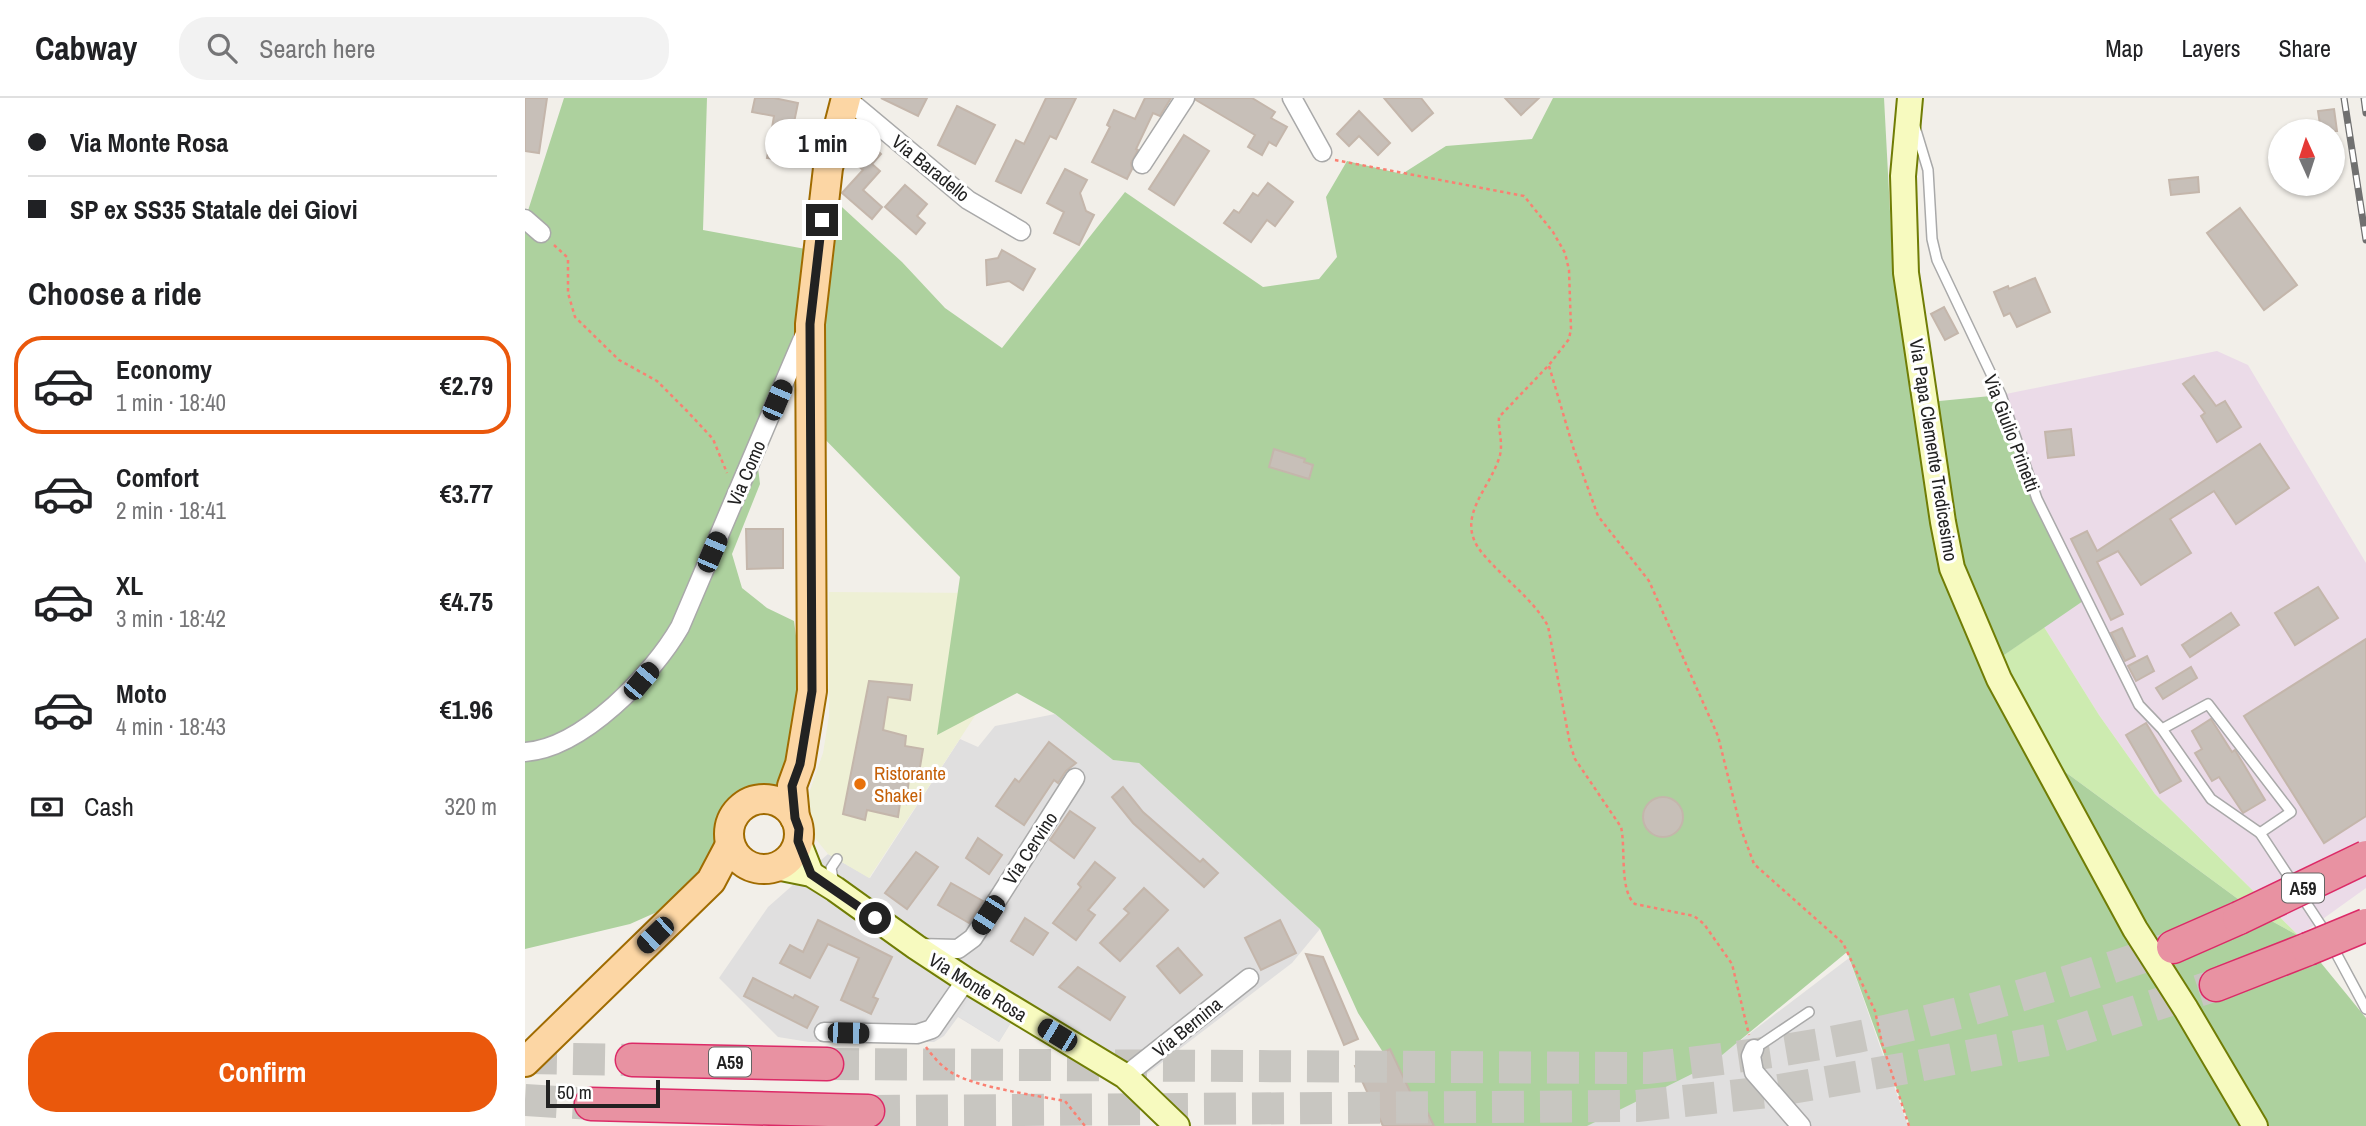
<!DOCTYPE html>
<meta charset="utf-8">
<style>
body{margin:0;font-family:"Archivo Narrow",sans-serif;background:#f2f2f2;color:#202124;height:100vh;display:flex;flex-direction:column;font-size:26px;white-space:nowrap}
*{box-sizing:border-box;margin:0}
p{font-size:23px;color:#757577}
.icon{flex:none;width:38px;height:38px;fill:none;stroke:currentColor;stroke-width:2;stroke-linecap:round;stroke-linejoin:round}
.map{position:relative;flex:1;overflow:hidden}
.side{display:flex;flex-direction:column;background:#fff;width:525px}
.side>*{flex:none}
.hud{display:grid;align-content:center;height:154px;padding:0 28px;background:#fff}
.needle{width:46px;rotate:357deg}
.buttons{position:absolute;left:1743px;top:21px;display:grid;gap:14px}
.buttons a{display:grid;place-items:center;width:77px;height:77px;border-radius:50%;background:#fff;box-shadow:0 2px 5px #0004;font-size:35px}
.scale{position:absolute;left:21px;bottom:18px;width:114px;box-sizing:border-box;padding-left:7px;border:4px solid #222;border-top:0;font-size:19px;line-height:24px;white-space:nowrap;color:#222;-webkit-text-stroke:5px #fff;paint-order:stroke}
.end{position:absolute;width:32px;height:32px;margin:-16px;border:9px solid #222;background:#fff;box-shadow:0 0 0 4px #fff}
.from{border-radius:50%}
.bubble{position:absolute;height:49px;border-radius:24px;background:#fff;box-shadow:0 2px 5px #0004;font-size:23px;font-weight:700;line-height:49px;text-align:center}
.car{position:absolute;width:21px;height:42px;margin:-21px -10px;border-radius:9px;box-shadow:0 0 5px 2px #0007;background:linear-gradient(#222 24%,#8ab4d8 0 40%,#222 0 76%,#8ab4d8 0 86%,#222 0)}
.hud b{display:flex;align-items:center;gap:24px;height:66px;font-size:26px}
.hud b+b{border-top:2px solid #e0e0e0}
.hud i{width:18px;height:18px;background:#202124}
ul{padding:0;list-style:none}
li{display:flex;align-items:center;gap:21px;height:98px;margin:0 14px 10px;padding:0 14px;border:4px solid transparent;border-radius:28px}
li div{flex:1}
li b{display:block;font-size:26px}
li em{font-style:normal;font-weight:700}
li.active{border-color:#ea580c}
li>.icon{width:63px;height:63px;stroke-width:1.5}
h2{padding:0 28px;font-size:32px;line-height:84px}
.pay{display:flex;align-items:center;gap:18px;height:77px;padding:0 28px;font-size:26px}
.pay p{margin-inline-start:auto}
.cta{display:flex;gap:14px;margin-top:auto;padding:14px 28px}
.cta a{flex:1;height:80px;border-radius:28px;background:#ea580c;color:#fff;font-size:28px;font-weight:700;line-height:80px;text-align:center}
header{display:flex;align-items:center;gap:42px;box-sizing:border-box;height:98px;padding:0 35px;background:#fff;border-bottom:2px solid #e0e0e0}
header strong{font-size:33px}
nav{display:flex;gap:38px;margin-inline-start:auto;font-size:24px}
.search{width:490px;height:63px;background:#f2f2f2;display:flex;align-items:center;gap:18px;box-sizing:border-box;padding:0 24px;border-radius:28px;color:#757577;font-size:26px}
main{display:flex;flex:1;min-height:0}
.map>svg:first-child{display:block}
.residential{fill:#e0dfdf}
.industrial{fill:#ebdbe8}
.farmland{fill:#eef0d5}
.grass{fill:#cdebb0}
.forest{fill:#add19e}
.parking{fill:#e2e2e2}
.building{fill:#c7bfb8;stroke:#c4b6ab;stroke-width:2}
.lines{fill:none;stroke-linecap:round;stroke-linejoin:round}
.highway-tunnel{stroke:#c8c6c1;stroke-width:32;stroke-dasharray:32 16;stroke-linecap:butt}
.lane-casing{stroke:#a9a9a9;stroke-width:12}
.street-casing{stroke:#a9a9a9;stroke-width:21}
.secondary-casing{stroke:#707d05;stroke-width:28}
.primary-casing{stroke:#a06b00;stroke-width:32}
.highway-casing{stroke:#dc2a67;stroke-width:35}
.path{stroke:#fa8072;stroke-width:2.5;stroke-dasharray:3.5 3.5;stroke-linecap:butt}
.lane{stroke:#fff;stroke-width:9}
.street{stroke:#fff;stroke-width:18}
.secondary{stroke:#f7fabf;stroke-width:24}
.primary{stroke:#fcd6a4;stroke-width:28}
.highway{stroke:#e892a2;stroke-width:32}
.rail-casing{stroke:#707070;stroke-width:7}
.rail{stroke:#fff;stroke-width:4.5;stroke-dasharray:13;stroke-linecap:butt}
.highway-bridge-casing{stroke:#dc2a67;stroke-width:35;stroke-linecap:butt}
.highway-bridge{stroke:#e892a2;stroke-width:32}
.route{stroke:#222;stroke-width:9}
.food-dot{fill:#e8710a;stroke:#fff;stroke-width:2.5}
.labels{text-anchor:middle;dominant-baseline:central;stroke-width:6;stroke-linejoin:round;paint-order:stroke}
.shield{fill:#fff;stroke:#646464;stroke-width:2}
.shield-label{font-size:18px;font-weight:bold;fill:#222}
.street-label{font-size:19px;fill:#222;stroke:#fff}
.food-label{font-size:19px;fill:#c56008;stroke:#fff;text-anchor:start}
</style>
<header>
<strong>Cabway</strong>
<div class="search"><svg class="icon" aria-label="search" viewBox="0 0 24 24"><circle cx="10" cy="10" r="6"/><path d="M15 15l6 6"/></svg>Search here</div>
<nav><a>Map</a><a>Layers</a><a>Share</a></nav>
</header>
<main>
<section class="side">
<div class="hud">
<b><i class="from"></i>Via Monte Rosa</b>
<b><i></i>SP ex SS35 Statale dei Giovi</b>
</div>
<h2>Choose a ride</h2>
<ul>
<li class="active"><svg class="icon" aria-label="car" viewBox="0 0 24 24"><path d="M5 17H2v-5l4-1 3-4h7l3 4 3 1v5h-3M9 17h6M6 11h13"/><circle cx="7" cy="17" r="2"/><circle cx="17" cy="17" r="2"/></svg><div><b>Economy</b><p>1 min · 18:40</p></div><em>€2.79</em></li>
<li><svg class="icon" aria-label="car" viewBox="0 0 24 24"><path d="M5 17H2v-5l4-1 3-4h7l3 4 3 1v5h-3M9 17h6M6 11h13"/><circle cx="7" cy="17" r="2"/><circle cx="17" cy="17" r="2"/></svg><div><b>Comfort</b><p>2 min · 18:41</p></div><em>€3.77</em></li>
<li><svg class="icon" aria-label="car" viewBox="0 0 24 24"><path d="M5 17H2v-5l4-1 3-4h7l3 4 3 1v5h-3M9 17h6M6 11h13"/><circle cx="7" cy="17" r="2"/><circle cx="17" cy="17" r="2"/></svg><div><b>XL</b><p>3 min · 18:42</p></div><em>€4.75</em></li>
<li><svg class="icon" aria-label="car" viewBox="0 0 24 24"><path d="M5 17H2v-5l4-1 3-4h7l3 4 3 1v5h-3M9 17h6M6 11h13"/><circle cx="7" cy="17" r="2"/><circle cx="17" cy="17" r="2"/></svg><div><b>Moto</b><p>4 min · 18:43</p></div><em>€1.96</em></li>
</ul>
<div class="pay"><svg class="icon" aria-label="cash" viewBox="0 0 24 24"><path d="M3 7h18v10H3z"/><circle cx="12" cy="12" r="2"/></svg>Cash<p>320 m</p></div>
<div class="cta"><a>Confirm</a></div>
</section>
<div class="map">
<svg width="1841" height="1028" viewBox="0 0 1841 1028">
<rect width="100%" height="100%" fill="#f2efe9"/>
<g class="residential">
<polygon points="530,616 588,662 613,664 795,831 767,865 605,989 490,918 474,944 433,919 419,938 409,944 284,944 253,939 194,880 243,809 303,756 345,780 435,641 453,649 470,628"/>
<polygon points="1324,860 1383,1028 1060,1028 1183,967"/>
</g>
<polygon class="industrial" points="1692,253 1723,267 1841,465 1841,790 1774,838 1630,696 1574,617 1519,529 1561,501 1512,401 1476,297"/>
<polygon class="farmland" points="304,494 457,495 457,607 344,780 303,756 290,740 283,719 283,698 298,655 304,618"/>
<polygon class="grass" points="1519,529 1574,617 1630,696 1774,838 1732,815 1528,665 1469,564"/>
<path class="forest" d="M 39,0 L 182,0 L 178,132 L 286,152 L 306,99 L 377,164 L 420,210 L 477,250 L 600,94 L 738,189 L 794,181 L 812,159 L 801,99 L 822,63 L 877,76 L 921,48 L 1007,41 L 1028,0 L 1359,0 L 1367,151 L 1394,305 L 1476,297 L 1512,401 L 1561,501 L 1469,564 L 1528,665 L 1732,815 L 1774,838 L 1841,920 L 1841,1028 L 1385,1028 L 1322,854 L 1185,967 L 1062,1028 L 905,1028 L 833,915 L 795,831 L 614,665 L 588,662 L 530,616 L 492,595 L 412,637 L 435,479 L 286,327 L 285,228 L 231,353 L 235,386 L 207,456 L 217,490 L 242,510 L 269,523 L 274,560 L 275,619 L 256,691 C 227,697 216,699 197,722 L 199,747 L 150,806 L 105,826 L 0,851 L 0,122 Z"/>
<polygon class="parking" points="449,893 490,918 474,944 433,918"/>
<g class="building">
<polygon points="0,0 22,0 14,55 0,53"/>
<polygon points="230,0 249,0 273,5 266,39 281,41 277,66 242,60 249,18 227,14"/>
<polygon points="356,0 402,0 393,18"/>
<polygon points="521,0 551,0 531,41 525,38 496,95 471,83 491,42 499,46"/>
<polygon points="620,0 646,0 635,18 628,15 611,51 613,52 606,65 607,71 602,81 567,64 585,29 582,27 589,12 610,21"/>
<polygon points="671,0 727,0 750,14 746,20 762,29 751,48 744,44 737,57 723,49 730,37 671,2"/>
<polygon points="859,0 896,0 908,15 887,33"/>
<polygon points="980,0 1014,0 996,17"/>
<polygon points="432,8 470,27 450,66 413,47"/>
<polygon points="1809,11 1812,33 1796,33 1793,13"/>
<polygon points="834,13 865,45 853,57 834,38 824,48 812,36"/>
<polygon points="659,37 684,53 649,107 624,91"/>
<polygon points="338,39 356,56 347,66 355,73 338,92 357,109 347,121 317,95 338,72 323,59 325,53"/>
<polygon points="540,71 562,82 555,95 561,113 569,117 554,147 529,135 539,114 522,105"/>
<polygon points="1673,79 1674,94 1646,97 1644,82"/>
<polygon points="743,85 768,104 750,128 742,122 726,144 699,125 709,112 714,115 728,95 733,98"/>
<polygon points="380,87 402,106 392,118 400,125 391,136 360,109"/>
<polygon points="1715,110 1772,187 1739,212 1682,135"/>
<polygon points="477,152 510,171 498,192 484,183 462,187 461,162 473,160"/>
<polygon points="1510,180 1525,214 1492,229 1485,215 1479,218 1469,194 1483,188 1484,191"/>
<polygon points="1419,209 1433,235 1420,242 1406,216"/>
<polygon points="1669,278 1691,308 1700,303 1716,329 1692,344 1676,318 1680,315 1658,286"/>
<polygon points="1546,331 1549,357 1523,360 1520,334"/>
<polygon points="1735,346 1764,390 1711,426 1689,393 1645,421 1666,455 1616,487 1593,453 1572,464 1598,516 1586,522 1546,441 1562,433 1572,453"/>
<polygon points="749,351 780,361 779,364 788,367 784,381 744,369"/>
<polygon points="221,431 258,431 258,470 222,471"/>
<polygon points="1793,489 1813,520 1770,547 1750,515"/>
<polygon points="1706,515 1714,527 1665,559 1657,547"/>
<polygon points="1597,530 1610,558 1600,563 1586,535"/>
<polygon points="1841,541 1841,718 1799,745 1719,618"/>
<polygon points="1622,558 1629,573 1611,583 1603,568"/>
<polygon points="1666,569 1672,580 1638,601 1631,590"/>
<polygon points="344,583 387,587 385,602 363,599 358,632 381,638 380,648 398,651 394,675 385,673 381,706 375,705 373,719 342,712 340,722 318,716"/>
<polygon points="1686,621 1707,654 1710,652 1740,702 1718,715 1694,679 1687,683 1670,655 1677,651 1667,633"/>
<polygon points="1621,625 1656,683 1635,695 1601,637"/>
<polygon points="524,644 551,665 541,673 533,685 529,682 499,727 471,708 490,681 494,684"/>
<polygon points="598,689 618,714 675,764 678,761 693,775 679,789 608,725 587,699"/>
<circle cx="1138" cy="719" r="20"/>
<polygon points="545,713 570,730 549,760 525,742"/>
<polygon points="453,740 477,757 464,776 441,760"/>
<polygon points="391,754 413,769 382,811 360,795"/>
<polygon points="570,764 590,780 563,812 570,817 551,842 528,825 556,789 553,786"/>
<polygon points="426,785 458,803 444,825 413,807"/>
<polygon points="619,790 643,812 595,863 575,845 604,815 599,811"/>
<polygon points="500,820 523,835 508,857 486,843"/>
<polygon points="293,822 367,859 348,899 353,901 346,916 316,902 334,860 303,846 285,880 255,865 265,847 278,854"/>
<polygon points="755,822 771,855 736,872 720,840"/>
<polygon points="653,850 677,877 655,895 632,868"/>
<polygon points="781,856 798,859 833,941 819,947"/>
<polygon points="553,869 600,899 585,922 534,889"/>
<polygon points="228,880 268,900 270,897 293,909 282,930 219,898"/>
<polygon points="865,951 890,1004 896,1001 909,1028 858,1028 830,968"/>
</g>
<g class="lines">
<g class="highway-tunnel">
<polyline points="0,960 107,962"/>
<path d="M 302,966 L 1122,970 C 1192,962 1262,953 1332,939 C 1439,917 1544,884 1648,849"/>
<polyline points="0,1002 66,1006"/>
<polyline points="343,1013 1112,1008 1243,994 1388,969 1523,942 1691,887"/>
</g>
<defs>
<g id="lane">
<polyline points="1390,29 1403,72 1407,141 1412,162 1476,297 1512,401 1614,607 1637,631 1683,606 1766,714 1735,735 1686,701 1637,631"/>
<polyline points="1735,735 1797,829 1841,911"/>
<polyline points="309,786 306,770 312,761"/>
<polyline points="1229,951 1284,914"/>
</g>
<g id="street">
<polyline points="321,0 443,102 496,133"/>
<polyline points="767,0 797,54"/>
<polyline points="617,66 660,0"/>
<polyline points="0,121 16,135"/>
<path d="M 0,654 C 58,650 128,576 155,529 L 279,238"/>
<polyline points="393,850 433,851 448,840 550,680"/>
<polyline points="299,934 392,936 407,931 441,882"/>
<polyline points="1229,951 1226,958 1229,974 1276,1028"/>
<polyline points="600,978 724,880"/>
</g>
<g id="secondary">
<polyline points="1385,0 1378,78 1381,175 1418,424 1427,470 1474,581 1610,831 1661,911 1730,1028"/>
<polyline points="273,743 286,776"/>
<polyline points="251,769 286,776 310,791 391,849 441,882 600,978 652,1028"/>
</g>
<g id="primary">
<circle cx="239" cy="736" r="35"/>
<polyline points="270,720 267,688 275,666 287,593 285,226 303,70 321,0"/>
<polyline points="0,964 186,783 205,747"/>
</g>
<g id="highway">
<polyline points="1648,849 1714,820"/>
<polyline points="1691,887 1783,851"/>
<polyline points="107,962 302,966"/>
<polyline points="66,1006 343,1013"/>
</g>
</defs>
<use href="#lane" class="lane-casing"/>
<use href="#street" class="street-casing"/>
<use href="#secondary" class="secondary-casing"/>
<use href="#primary" class="primary-casing"/>
<use href="#highway" class="highway-casing"/>
<g class="path">
<path d="M 810,62 L 999,98 L 1028,134 L 1040,155 L 1044,172 L 1046,231 L 1044,241 L 1024,267 L 974,319 C 973,331 978,344 975,357 C 966,391 927,420 958,456 C 979,481 1007,500 1023,528 L 1045,646 L 1050,661 L 1096,729 C 1101,750 1094,793 1110,806 L 1169,818 L 1179,826 L 1207,866 L 1224,937"/>
<polyline points="29,147 43,160 43,195 50,219 94,262 132,283 162,313 188,341 202,375"/>
<polyline points="1024,268 1048,349 1073,418 1124,483 1193,638 1216,731 1229,766 1318,845 1350,913 1357,945 1384,1028"/>
<path d="M 401,949 C 408,959 418,970 429,976 C 455,990 509,997 540,1003 L 560,1028"/>
</g>
<use href="#lane" class="lane"/>
<use href="#street" class="street"/>
<use href="#secondary" class="secondary"/>
<use href="#primary" class="primary"/>
<use href="#highway" class="highway"/>
<defs>
<g id="rail">
<polyline points="1819,0 1841,142"/>
<polyline points="1839,0 1841,15"/>
</g>
</defs>
<use href="#rail" class="rail-casing"/>
<use href="#rail" class="rail"/>
<defs>
<g id="highway-bridge">
<polyline points="1714,820 1841,759"/>
<polyline points="1783,851 1841,827"/>
</g>
</defs>
<use href="#highway-bridge" class="highway-bridge-casing"/>
<use href="#highway-bridge" class="highway-bridge"/>
</g>
<g class="lines">
<polyline class="route" points="297,122 285,226 287,593 275,666 267,688 270,720 274,731 273,743 286,776 350,820"/>
</g>
<circle class="food-dot" cx="335" cy="686" r="7"/>
<g class="labels">
<g class="shield">
<rect x="1757" y="775.5" width="42" height="29" rx="5"/>
<rect x="184" y="949.5" width="42" height="29" rx="5"/>
</g>
<g class="shield-label">
<text x="1778" y="790">A59</text>
<text x="205" y="964">A59</text>
</g>
<g class="street-label">
<text transform="translate(406 70) rotate(39)">Via Baradello</text>
<text transform="translate(1487 335) rotate(69)">Via Giulio Prinetti</text>
<text transform="translate(1409 352) rotate(81)">Via Papa Clemente Tredicesimo</text>
<text transform="translate(221 375) rotate(-67)">Via Como</text>
<text transform="translate(505 750) rotate(-57)">Via Cervino</text>
<text transform="translate(453 889) rotate(32)">Via Monte Rosa</text>
<text transform="translate(662 929) rotate(-39)">Via Bernina</text>
</g>
<g class="food-label">
<text x="349" y="675">Ristorante<tspan x="349" dy="22">Shakei</tspan></text>
</g>
</g>
</svg>
<div class="buttons">
<a><svg class="needle" viewBox="-14 -14 28 28"><path d="M0-13l5 13h-10z" fill="#e53935"/><path d="M0 13l5-13h-10z" fill="#757577"/></svg></a>
</div>
<div class="scale">50 m</div>
<i class="end from" style="left:350px;top:820px"></i>
<i class="end" style="left:297px;top:122px"></i>
<div class="bubble" style="left:240px;top:21px;width:116px">1 min</div>
<i class="car" style="left:252px;top:302px;rotate:23deg"></i>
<i class="car" style="left:187px;top:454px;rotate:23deg"></i>
<i class="car" style="left:116px;top:583px;rotate:40deg"></i>
<i class="car" style="left:463px;top:817px;rotate:213deg"></i>
<i class="car" style="left:130px;top:837px;rotate:226deg"></i>
<i class="car" style="left:323px;top:935px;rotate:91deg"></i>
<i class="car" style="left:532px;top:937px;rotate:301deg"></i>
</div>
</main>
